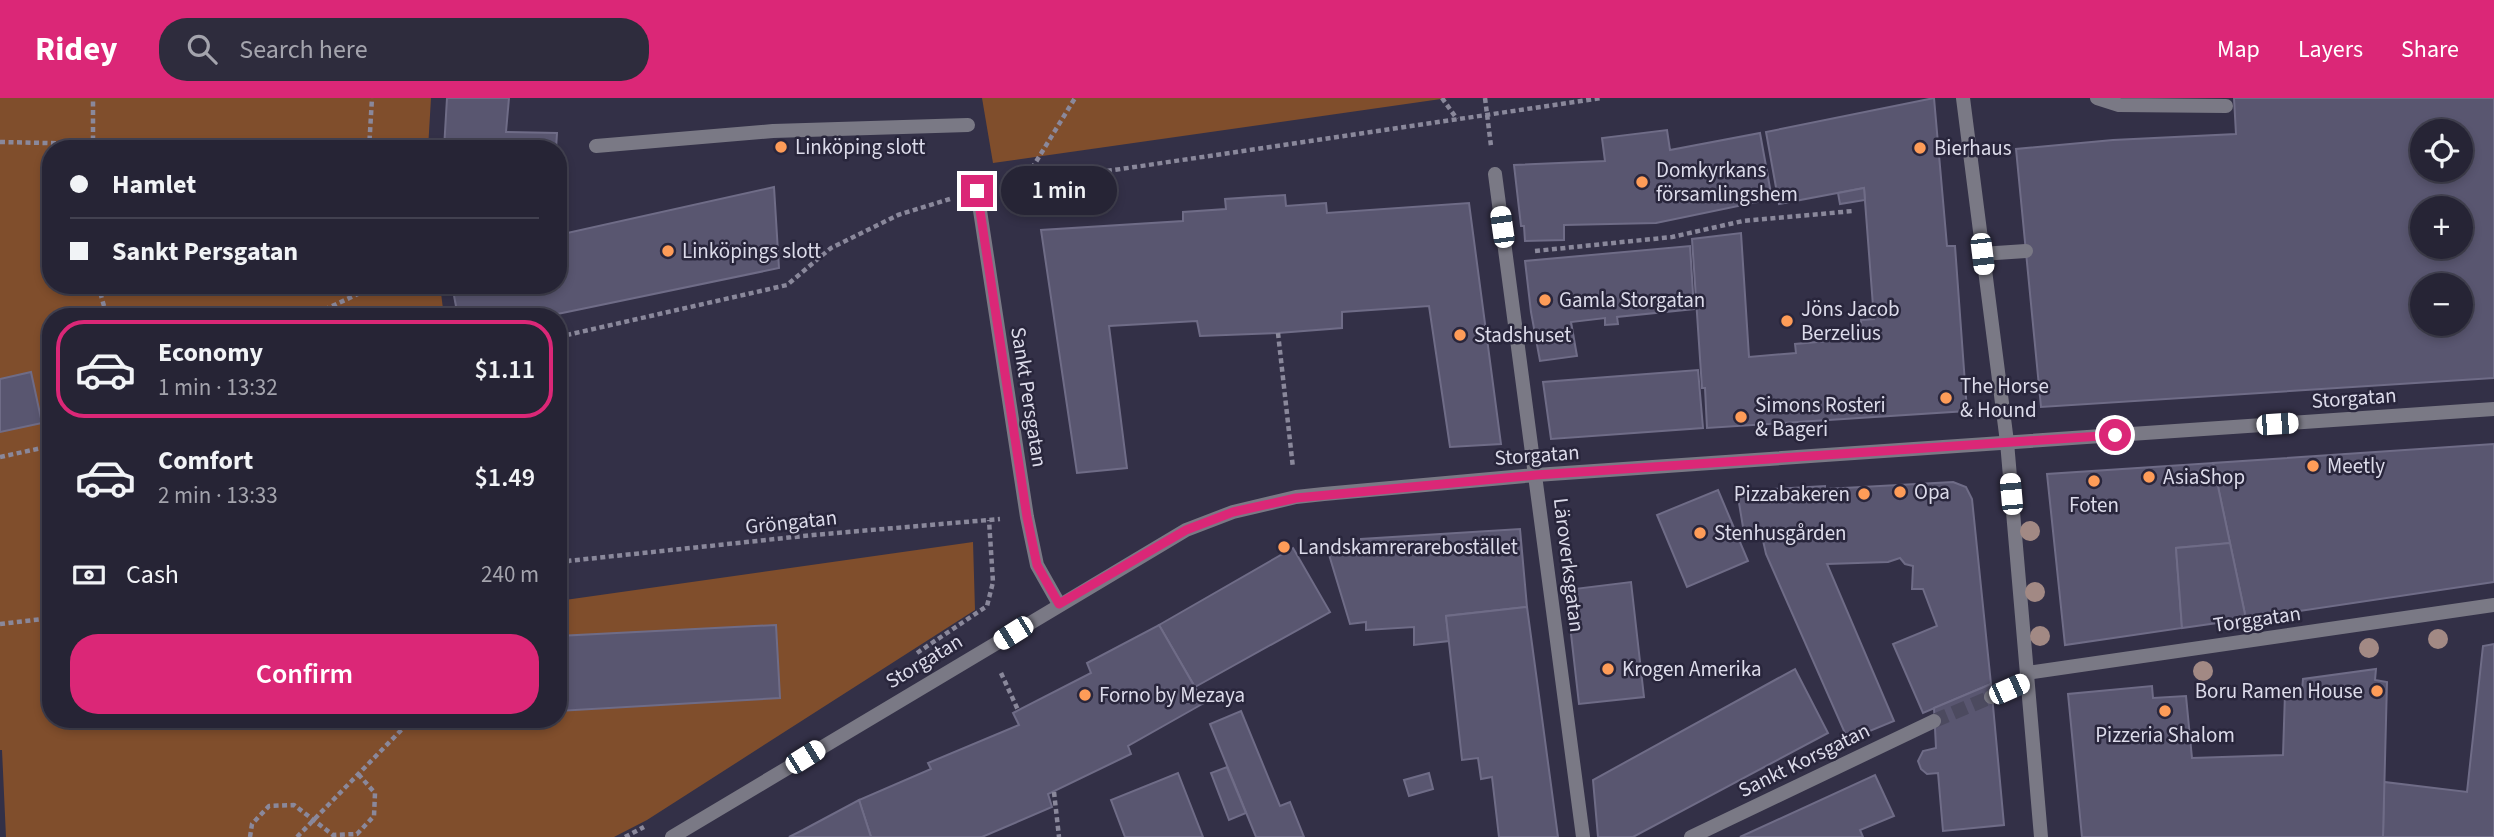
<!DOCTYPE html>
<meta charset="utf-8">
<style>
body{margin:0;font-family:"Source Sans 3",sans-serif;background:#2e2c3d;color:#f1f3f6;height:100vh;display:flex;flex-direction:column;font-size:26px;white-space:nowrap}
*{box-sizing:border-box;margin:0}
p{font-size:23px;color:#a4a4ad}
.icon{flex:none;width:38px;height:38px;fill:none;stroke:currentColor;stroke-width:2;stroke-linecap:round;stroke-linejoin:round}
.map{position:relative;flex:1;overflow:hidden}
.drawer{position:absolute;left:42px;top:210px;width:525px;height:420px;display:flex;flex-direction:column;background:#262435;border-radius:28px;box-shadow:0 4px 10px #0003,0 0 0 2px #424150}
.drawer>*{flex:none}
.banner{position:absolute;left:42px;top:42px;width:525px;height:154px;border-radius:28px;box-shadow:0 4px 10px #0003,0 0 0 2px #424150;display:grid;align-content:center;height:154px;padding:0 28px;background:#262435}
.fabs{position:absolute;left:2410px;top:21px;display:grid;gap:14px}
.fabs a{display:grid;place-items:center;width:63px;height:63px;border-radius:50%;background:#262435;box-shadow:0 4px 10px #0003,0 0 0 2px #424150;font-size:35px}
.end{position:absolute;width:32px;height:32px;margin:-16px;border:9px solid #db2777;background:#fff;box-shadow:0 0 0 4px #fff}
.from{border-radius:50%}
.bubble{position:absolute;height:49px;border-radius:24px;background:#262435;box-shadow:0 4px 10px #0003,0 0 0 2px #424150;font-size:23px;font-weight:600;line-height:49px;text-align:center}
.car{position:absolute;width:21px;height:42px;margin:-21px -10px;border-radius:9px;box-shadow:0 0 5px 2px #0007;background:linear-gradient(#fff 24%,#345 0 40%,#fff 0 76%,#345 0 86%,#fff 0)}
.banner b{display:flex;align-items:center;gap:24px;height:66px;font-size:26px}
.banner b+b{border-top:2px solid #424150}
.banner i{width:18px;height:18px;background:#f1f3f6}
ul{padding:12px 0 0;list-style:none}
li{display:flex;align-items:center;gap:21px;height:98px;margin:0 14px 10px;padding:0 14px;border:4px solid transparent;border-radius:28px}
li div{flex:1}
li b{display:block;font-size:26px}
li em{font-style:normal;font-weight:600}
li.on{border-color:#db2777}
li>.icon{width:63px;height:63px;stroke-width:1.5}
.pay{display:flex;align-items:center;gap:18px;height:77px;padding:0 28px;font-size:26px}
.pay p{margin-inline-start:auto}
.button{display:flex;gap:14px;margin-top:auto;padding:14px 28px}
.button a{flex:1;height:80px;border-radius:28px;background:#db2777;color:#fff;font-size:28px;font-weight:600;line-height:80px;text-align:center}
header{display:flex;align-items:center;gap:42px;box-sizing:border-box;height:98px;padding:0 35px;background:#db2777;color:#fff}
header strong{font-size:33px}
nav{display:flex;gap:38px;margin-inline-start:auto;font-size:24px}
.search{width:490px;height:63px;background:#2e2c3d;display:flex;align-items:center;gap:18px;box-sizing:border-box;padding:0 24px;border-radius:28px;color:#a4a4ad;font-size:26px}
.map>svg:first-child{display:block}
.green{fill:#804e2c}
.building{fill:#595670;stroke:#6f6c87;stroke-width:2;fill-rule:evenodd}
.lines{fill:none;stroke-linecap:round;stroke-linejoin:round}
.minor-tunnel{stroke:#4c4a5f;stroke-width:14;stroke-dasharray:14 7;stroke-linecap:butt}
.path{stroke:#8a889b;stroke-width:4.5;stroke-dasharray:5 3.5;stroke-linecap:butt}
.service{stroke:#7a7985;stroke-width:14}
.pedestrian{stroke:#7a7985;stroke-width:14}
.minor{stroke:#7a7985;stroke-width:14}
.tertiary{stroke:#7a7985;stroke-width:14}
.tree{fill:#a28984}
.route{stroke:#db2777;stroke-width:9}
.poi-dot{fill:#fe9c58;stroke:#29263c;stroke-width:2.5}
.labels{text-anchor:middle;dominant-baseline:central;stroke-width:5;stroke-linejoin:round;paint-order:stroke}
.poi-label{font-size:21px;fill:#dcdbea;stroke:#29263c;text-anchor:start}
.street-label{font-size:21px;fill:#dcdbea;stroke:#29263c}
</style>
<header>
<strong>Ridey</strong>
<div class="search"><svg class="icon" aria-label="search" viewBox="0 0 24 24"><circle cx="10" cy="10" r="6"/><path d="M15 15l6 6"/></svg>Search here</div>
<nav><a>Map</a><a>Layers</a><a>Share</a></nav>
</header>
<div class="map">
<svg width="2494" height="739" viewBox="0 0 2494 739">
<rect width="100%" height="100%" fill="#333047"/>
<g class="green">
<polygon points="0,0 431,0 428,51 51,51 51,187 440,187 444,219 51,219 51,621 558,621 558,503 973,444 975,512 647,722 614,739 6,739 2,652 0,652"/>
<polygon points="982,0 1448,0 993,65"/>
</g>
<g class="building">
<polygon points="447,0 509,0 506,34 557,35 556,51 444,51"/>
<polygon points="1934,0 1947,148 1955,148 1967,313 1707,330 1705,290 1702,290 1692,141 1741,135 1749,259 1796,255 1795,246 1862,240 1861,222 1874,221 1864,90 1779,106 1766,34"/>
<path d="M 2234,0 L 2494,0 L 2494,280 L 2041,309 L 2016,51 L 2113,42 L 2236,36 ZM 2422,33 L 2460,33 L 2460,72 L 2422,72 ZM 2422,110 L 2460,110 L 2460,149 L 2422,149 ZM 2422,187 L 2460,187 L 2460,226 L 2422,226 Z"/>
<polygon points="1667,32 1670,52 1760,35 1772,101 1656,125 1564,127 1564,142 1525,143 1524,128 1521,128 1514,67 1605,63 1602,40"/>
<polygon points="774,89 779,170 543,219 458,219 452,187 558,187 558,137"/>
<polygon points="1864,90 1865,102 1840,106 1838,95"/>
<polygon points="1285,97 1286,108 1326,105 1327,115 1469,105 1501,346 1450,349 1429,208 1342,214 1342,230 1278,235 1200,238 1197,223 1109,228 1127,370 1077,375 1041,132 1183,123 1183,114 1226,111 1225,101"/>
<polygon points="1690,148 1694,211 1617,219 1618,226 1605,227 1605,220 1571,224 1577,258 1540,263 1531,214 1525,163"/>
<polygon points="1698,272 1703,330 1551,341 1543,284"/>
<polygon points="31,274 42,325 0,334 0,281"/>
<polygon points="2494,346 2494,484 2246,521 2213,365"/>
<polygon points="2213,365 2230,445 2176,450 2182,530 2065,547 2047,376"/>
<polygon points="1953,384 1966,389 1972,401 1991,586 1923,615 1893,546 1937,528 1923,491 1912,491 1913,468 1905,466 1900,460 1888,464 1827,466 1894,623 1848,642 1766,456 1762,438 1745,441 1737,393 1825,388 1825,391"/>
<polygon points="1718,392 1748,463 1687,489 1657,417"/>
<polygon points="1520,431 1527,509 1446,518 1449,543 1414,547 1414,529 1366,532 1366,524 1350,526 1327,450 1361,444 1361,441"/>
<polygon points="2230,445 2246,521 2182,530 2176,450"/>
<polygon points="1293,450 1330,514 1195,589 1159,527"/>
<polygon points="1631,484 1644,599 1579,606 1566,492"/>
<polygon points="1527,509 1540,605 1558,739 1499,739 1492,679 1481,681 1478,660 1462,662 1446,518"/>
<polygon points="776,527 780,600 558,613 558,538"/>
<polygon points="1159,527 1204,605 1128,648 1131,656 1048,696 1052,709 982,739 871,739 859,702 931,671 928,665 1019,627 1013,615 1091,575 1087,565"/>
<polygon points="2494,546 2494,739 2383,739 2384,684 2467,694 2483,548"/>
<polygon points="1795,571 1828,635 1633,739 1598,739 1593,682"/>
<polygon points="2376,571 2375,582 2387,584 2383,739 2082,739 2068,596 2152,588 2153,600 2186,598 2192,660 2283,657 2285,595 2302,593 2303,581"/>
<polygon points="1991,586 2004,727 1943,733 1938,675 1927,676 1921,671 1918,663 1923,653 1936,650 1934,610"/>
<polygon points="1241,613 1280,708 1290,704 1304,739 1256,739 1210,626"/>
<polygon points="1227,669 1246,715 1229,722 1211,675"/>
<polygon points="1178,675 1203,739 1125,739 1111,702"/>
<polygon points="1429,675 1433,691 1409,698 1404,682"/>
<polygon points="1875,677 1894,718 1860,732 1863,739 1740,739"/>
<polygon points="859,702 871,739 789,739 803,732"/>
</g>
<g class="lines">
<polyline class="minor-tunnel" points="1934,623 1991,599"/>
<g class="path">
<polyline points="1442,0 1457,21"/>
<polyline points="1485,0 1491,48"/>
<polyline points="0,44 93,46"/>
<polyline points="93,51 93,0"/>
<polyline points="369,51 372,0"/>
<polyline points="1023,85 1075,0"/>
<polyline points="1006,88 1601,0"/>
<polyline points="1535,153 1672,139 1743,123 1853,113"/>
<polyline points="98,187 104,208 112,219"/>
<polyline points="309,219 360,195 360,187"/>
<polyline points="1278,235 1293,370"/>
<polyline points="558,239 787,187 831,150 898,117 950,101"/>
<polyline points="0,359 51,348"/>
<polyline points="558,464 813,437 1000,421"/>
<polyline points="558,473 568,464"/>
<polyline points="0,526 51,520"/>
<polyline points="917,555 987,508 993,484 989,422"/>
<polyline points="1001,575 1018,612"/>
<polyline points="1054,694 1059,739"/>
<polyline points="250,739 252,726 269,708 294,707 333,737 357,736 374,718 375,695 359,677"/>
<polyline points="297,739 412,621"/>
<polyline points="625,739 644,729"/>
</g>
<g class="service">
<polyline points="2097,0 2119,7 2226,8"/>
<polyline points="596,48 773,33 968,27"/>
<polyline points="1981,156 2026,153"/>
</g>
<polyline class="pedestrian" points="2027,575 2494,507"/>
<g class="minor">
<polyline points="1963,0 2007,344 2041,739"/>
<polyline points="1495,76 1583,739"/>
<polyline points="977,93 1027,419 1037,467 1059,506"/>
<polyline points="1991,599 2027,583"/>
<polyline points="1691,739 1934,623"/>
</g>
<polyline class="tertiary" points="672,739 1186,432 1233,414 1296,399 1324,396 1536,377 2494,311"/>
</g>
<g class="tree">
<circle cx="2030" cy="433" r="10"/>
<circle cx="2035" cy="494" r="10"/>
<circle cx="2040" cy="538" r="10"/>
<circle cx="2438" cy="541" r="10"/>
<circle cx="2369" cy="550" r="10"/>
<circle cx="2203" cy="573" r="10"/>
</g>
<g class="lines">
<polyline class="route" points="977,93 1027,419 1037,467 1059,506 1186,432 1233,414 1296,400 1536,377 2115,337"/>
</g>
<g class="poi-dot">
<circle cx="781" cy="49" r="7"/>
<circle cx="1920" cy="50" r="7"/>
<circle cx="1642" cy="84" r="7"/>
<circle cx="668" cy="153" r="7"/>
<circle cx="1545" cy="202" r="7"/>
<circle cx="1787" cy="223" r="7"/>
<circle cx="1460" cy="237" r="7"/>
<circle cx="1946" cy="300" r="7"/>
<circle cx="1741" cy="319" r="7"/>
<circle cx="2313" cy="368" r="7"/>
<circle cx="2149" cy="379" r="7"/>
<circle cx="2094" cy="383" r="7"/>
<circle cx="1900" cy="394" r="7"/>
<circle cx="1864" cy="396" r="7"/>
<circle cx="1700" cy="435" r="7"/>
<circle cx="1284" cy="449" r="7"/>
<circle cx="1608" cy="571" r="7"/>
<circle cx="2377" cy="593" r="7"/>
<circle cx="1085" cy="597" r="7"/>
<circle cx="2165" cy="613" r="7"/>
</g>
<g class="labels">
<g class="poi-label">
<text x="795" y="49">Linköping slott</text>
<text x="1934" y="50">Bierhaus</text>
<text x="1656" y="72">Domkyrkans<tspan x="1656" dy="24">församlingshem</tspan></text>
<text x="682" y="153">Linköpings slott</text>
<text x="1559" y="202">Gamla Storgatan</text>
<text x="1801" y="211">Jöns Jacob<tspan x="1801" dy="24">Berzelius</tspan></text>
<text x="1474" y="237">Stadshuset</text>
<text x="1960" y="288">The Horse<tspan x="1960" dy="24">&amp; Hound</tspan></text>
<text x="1755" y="307">Simons Rosteri<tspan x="1755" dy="24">&amp; Bageri</tspan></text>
<text x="2327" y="368">Meetly</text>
<text x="2163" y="379">AsiaShop</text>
<text x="1914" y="394">Opa</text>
<text x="1850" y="396" text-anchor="end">Pizzabakeren</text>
<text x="2094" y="407" text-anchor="middle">Foten</text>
<text x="1714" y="435">Stenhusgården</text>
<text x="1298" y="449">Landskamrerarebostället</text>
<text x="1622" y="571">Krogen Amerika</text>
<text x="2363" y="593" text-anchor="end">Boru Ramen House</text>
<text x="1099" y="597">Forno by Mezaya</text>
<text x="2165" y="637" text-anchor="middle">Pizzeria Shalom</text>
</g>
<g class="street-label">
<text transform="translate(1029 299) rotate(81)">Sankt Persgatan</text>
<text transform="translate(2354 300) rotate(-4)">Storgatan</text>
<text transform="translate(1537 357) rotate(-4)">Storgatan</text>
<text transform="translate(791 424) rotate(-6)">Gröngatan</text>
<text transform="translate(1569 467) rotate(83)">Läroverksgatan</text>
<text transform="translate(2257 521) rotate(-8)">Torggatan</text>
<text transform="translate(924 563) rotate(-31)">Storgatan</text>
<text transform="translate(1804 662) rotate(-26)">Sankt Korsgatan</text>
</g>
</g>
</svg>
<div class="fabs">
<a><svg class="icon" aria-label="locate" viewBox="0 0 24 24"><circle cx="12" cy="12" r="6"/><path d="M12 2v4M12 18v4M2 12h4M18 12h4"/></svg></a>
<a>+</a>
<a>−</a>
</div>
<i class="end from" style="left:2115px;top:337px"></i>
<i class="end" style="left:977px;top:93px"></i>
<div class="bubble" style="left:1001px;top:68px;width:116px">1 min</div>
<i class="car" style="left:1502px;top:129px;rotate:352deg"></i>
<i class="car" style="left:1982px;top:156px;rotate:173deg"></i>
<i class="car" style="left:2277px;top:326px;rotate:86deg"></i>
<i class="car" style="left:2011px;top:396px;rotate:355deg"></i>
<i class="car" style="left:1013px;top:535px;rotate:238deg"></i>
<i class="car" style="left:2009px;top:591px;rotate:66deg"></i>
<i class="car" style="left:805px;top:659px;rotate:58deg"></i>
<div class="banner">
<b><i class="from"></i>Hamlet</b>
<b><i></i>Sankt Persgatan</b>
</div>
<section class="drawer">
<ul>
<li class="on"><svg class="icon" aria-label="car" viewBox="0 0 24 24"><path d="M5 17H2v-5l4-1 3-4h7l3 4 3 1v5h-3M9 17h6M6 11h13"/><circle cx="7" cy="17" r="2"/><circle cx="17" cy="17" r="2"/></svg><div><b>Economy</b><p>1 min · 13:32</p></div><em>$1.11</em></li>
<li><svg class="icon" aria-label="car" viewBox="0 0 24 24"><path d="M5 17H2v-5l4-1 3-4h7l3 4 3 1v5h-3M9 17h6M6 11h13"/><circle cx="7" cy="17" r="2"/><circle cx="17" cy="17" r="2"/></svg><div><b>Comfort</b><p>2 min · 13:33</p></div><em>$1.49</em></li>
</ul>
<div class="pay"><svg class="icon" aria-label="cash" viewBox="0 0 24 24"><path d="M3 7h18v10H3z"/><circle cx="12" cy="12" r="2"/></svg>Cash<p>240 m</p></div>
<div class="button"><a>Confirm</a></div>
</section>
</div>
